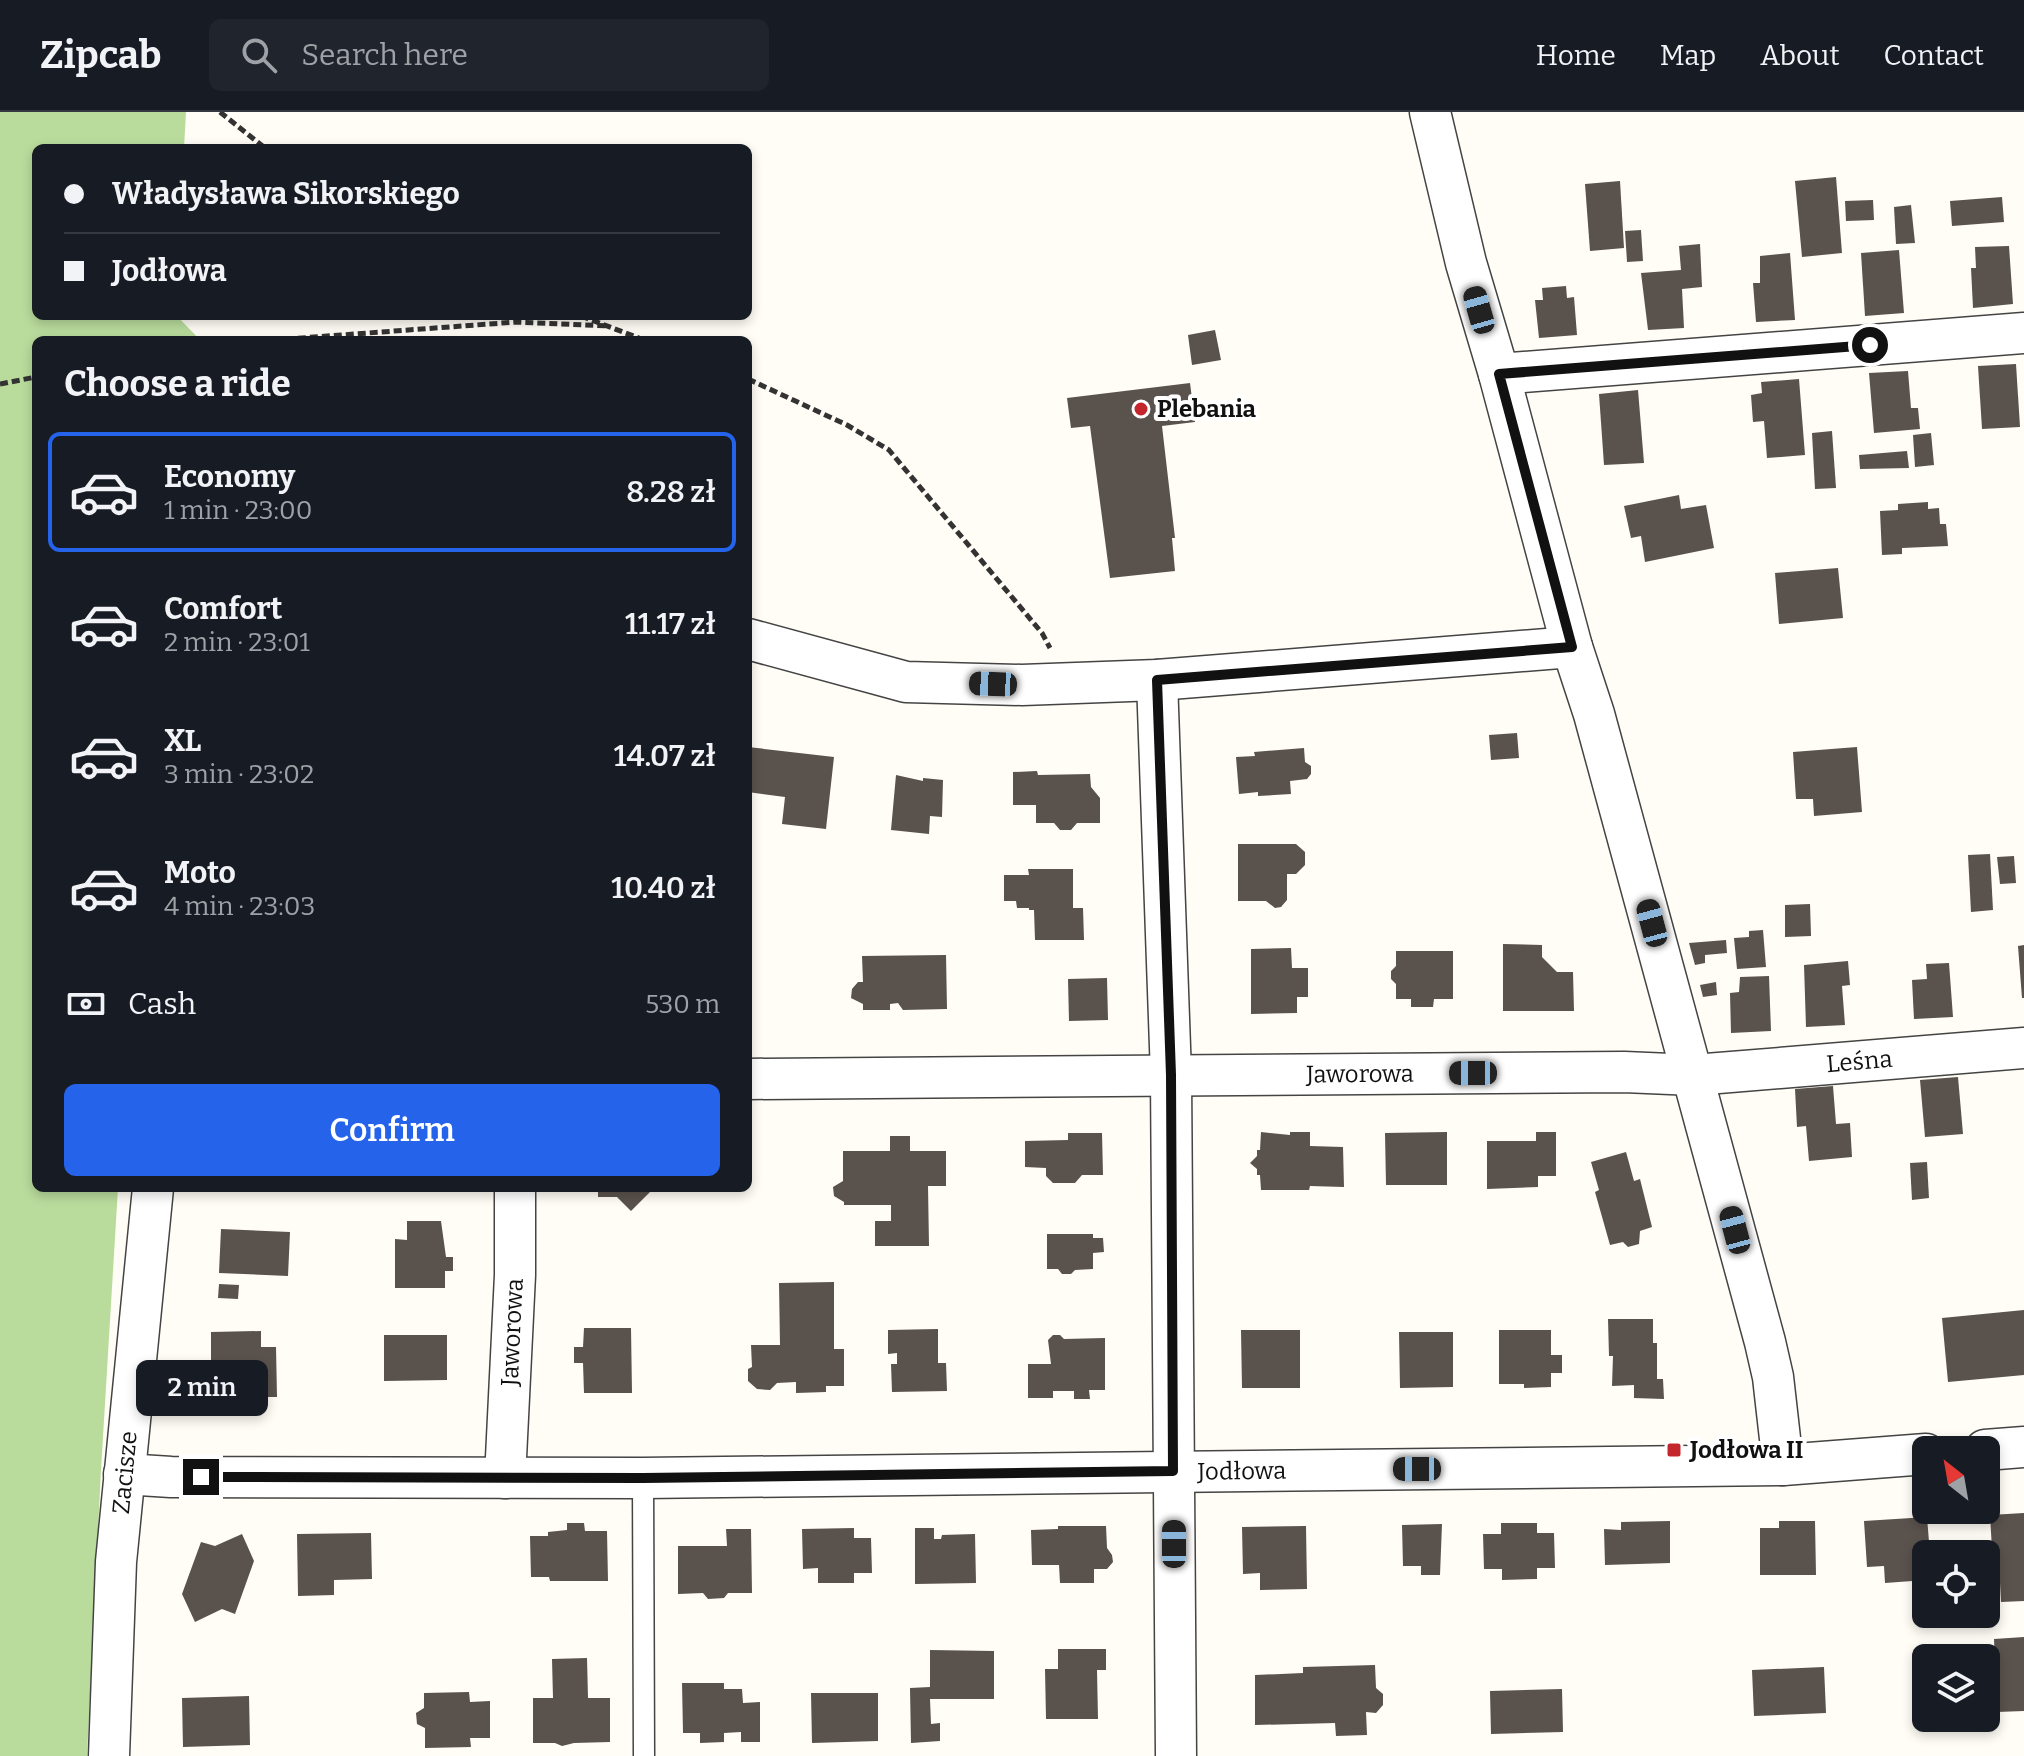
<!DOCTYPE html>
<meta charset="utf-8">
<style>
body{margin:0;font-family:Bitter,serif;background:#20242c;color:#f1f3f6;height:100vh;display:flex;flex-direction:column;font-size:30px;white-space:nowrap}
*{box-sizing:border-box;margin:0}
p{font-size:26px;color:#9ea1a6}
.icon{flex:none;width:44px;height:44px;fill:none;stroke:currentColor;stroke-width:2;stroke-linecap:round;stroke-linejoin:round}
.map{position:relative;flex:1;overflow:hidden}
.side{position:absolute;left:32px;top:224px;width:720px;height:856px;display:flex;flex-direction:column;background:#171b24;border-radius:12px;box-shadow:0 4px 12px #0003}
.side>*{flex:none}
.hud{position:absolute;left:32px;top:32px;width:720px;height:176px;border-radius:12px;box-shadow:0 4px 12px #0003;display:grid;align-content:center;height:176px;padding:0 32px;background:#171b24}
.needle{width:52px;rotate:329deg}
.controls{position:absolute;left:1912px;top:1324px;display:grid;gap:16px}
.controls a{display:grid;place-items:center;width:88px;height:88px;border-radius:12px;background:#171b24;box-shadow:0 4px 12px #0003;font-size:40px}
.end{position:absolute;width:36px;height:36px;margin:-18px;border:10px solid #111;background:#fff;box-shadow:0 0 0 4px #fff}
.from{border-radius:50%}
.bubble{position:absolute;height:56px;border-radius:12px;background:#171b24;box-shadow:0 4px 12px #0003;font-size:26px;font-weight:600;line-height:56px;text-align:center}
.car{position:absolute;width:24px;height:48px;margin:-24px -12px;border-radius:10px;box-shadow:0 0 6px 2px #0007;background:linear-gradient(#222 24%,#8ab4d8 0 40%,#222 0 76%,#8ab4d8 0 86%,#222 0)}
.hud b{display:flex;align-items:center;gap:28px;height:76px;font-size:30px}
.hud b+b{border-top:2px solid #363941}
.hud i{width:20px;height:20px;background:#f1f3f6}
ul{padding:0;list-style:none}
li{display:flex;align-items:center;gap:24px;height:120px;margin:0 16px 12px;padding:0 16px;border:4px solid transparent;border-radius:12px}
li div{flex:1}
li b{display:block;font-size:30px}
li em{font-style:normal;font-weight:600}
li.active{border-color:#2563eb}
li>.icon{width:72px;height:72px;stroke-width:1.5}
h2{padding:0 32px;font-size:36px;line-height:96px}
.pay{display:flex;align-items:center;gap:20px;height:88px;padding:0 32px;font-size:30px}
.pay p{margin-inline-start:auto}
.primary-button{display:flex;gap:16px;margin-top:auto;padding:16px 32px}
.primary-button a{flex:1;height:92px;border-radius:12px;background:#2563eb;color:#fff;font-size:32px;font-weight:600;line-height:92px;text-align:center}
header{display:flex;align-items:center;gap:48px;box-sizing:border-box;height:112px;padding:0 40px;background:#171b24;border-bottom:2px solid #363941}
header strong{font-size:38px}
nav{display:flex;gap:44px;margin-inline-start:auto;font-size:28px}
.search{width:560px;height:72px;background:#20242c;display:flex;align-items:center;gap:20px;box-sizing:border-box;padding:0 28px;border-radius:12px;color:#9ea1a6;font-size:30px}
.map>svg:first-child{display:block}
.forest{fill:#b9dc9c}
.building{fill:#5a524d}
.lines{fill:none;stroke-linecap:round;stroke-linejoin:round}
.service-casing{stroke:#444;stroke-width:23}
.minor-casing{stroke:#444;stroke-width:43}
.path{stroke:#333;stroke-width:5;stroke-dasharray:8 4;stroke-linecap:butt}
.service{stroke:#fff;stroke-width:20}
.minor{stroke:#fff;stroke-width:40}
.route{stroke:#111;stroke-width:10}
.poi-dot{fill:#c4262e;stroke:#fff;stroke-width:3}
.labels{text-anchor:middle;dominant-baseline:central;stroke-width:8;stroke-linejoin:round;paint-order:stroke}
.poi-label{font-size:24px;font-weight:bold;fill:#111;stroke:#fff;text-anchor:start}
.street-label{font-size:24px;fill:#111;stroke:#fff}
</style>
<header>
<strong>Zipcab</strong>
<div class="search"><svg class="icon" aria-label="search" viewBox="0 0 24 24"><circle cx="10" cy="10" r="6"/><path d="M15 15l6 6"/></svg>Search here</div>
<nav><a>Home</a><a>Map</a><a>About</a><a>Contact</a></nav>
</header>
<div class="map">
<svg width="2024" height="1644" viewBox="0 0 2024 1644">
<rect width="100%" height="100%" fill="#fffdf5"/>
<polygon class="forest" points="0,0 186,0 184,36 36,36 36,204 177,204 200,228 36,228 36,1076 118,1076 101,1358 87,1644 0,1644"/>
<g class="building">
<polygon points="1836,65 1842,141 1802,145 1795,69"/>
<polygon points="1620,69 1624,136 1590,139 1585,72"/>
<polygon points="2002,85 2004,110 1952,114 1950,89"/>
<polygon points="1873,88 1874,108 1846,109 1845,89"/>
<polygon points="1911,93 1915,131 1896,132 1894,95"/>
<polygon points="1641,118 1643,149 1627,150 1625,119"/>
<polygon points="1700,132 1702,175 1682,177 1684,216 1648,218 1641,161 1681,158 1679,134"/>
<polygon points="2009,134 2013,192 1973,196 1971,156 1976,156 1975,135"/>
<polygon points="1899,138 1904,201 1865,204 1861,141"/>
<polygon points="1790,141 1795,208 1756,210 1753,171 1760,171 1760,144"/>
<polygon points="1566,174 1567,186 1574,185 1577,223 1539,226 1535,188 1543,188 1542,176"/>
<polygon points="1215,218 1221,248 1192,253 1188,223"/>
<polygon points="2016,252 2020,315 1982,317 1978,254"/>
<polygon points="1908,259 1911,296 1918,296 1920,317 1874,321 1869,261"/>
<polygon points="1799,267 1805,343 1767,346 1764,309 1753,310 1751,283 1762,281 1761,270"/>
<polygon points="1190,271 1195,310 1162,314 1175,426 1172,426 1175,459 1110,466 1090,314 1071,316 1067,286"/>
<polygon points="1638,278 1644,351 1604,353 1599,282"/>
<polygon points="1832,319 1836,376 1815,377 1812,321"/>
<polygon points="1931,321 1934,353 1915,355 1913,323"/>
<polygon points="1907,339 1909,356 1860,357 1859,343"/>
<polygon points="1679,383 1681,397 1706,393 1714,436 1645,450 1641,424 1631,426 1624,394"/>
<polygon points="1928,390 1928,397 1939,396 1940,412 1946,412 1948,434 1902,436 1902,442 1882,443 1880,399 1898,398 1898,392"/>
<polygon points="1838,456 1843,506 1779,512 1775,461"/>
<polygon points="1517,621 1519,646 1491,648 1489,623"/>
<polygon points="748,635 834,645 826,717 782,712 785,685 748,680"/>
<polygon points="1857,635 1862,700 1814,704 1813,687 1796,687 1793,640"/>
<polygon points="1304,636 1305,650 1311,654 1311,662 1307,667 1290,669 1291,682 1258,684 1258,680 1239,682 1236,645 1255,644 1254,640"/>
<polygon points="1037,659 1038,663 1090,662 1091,675 1100,686 1100,711 1077,711 1071,718 1060,718 1054,711 1036,711 1036,693 1013,693 1013,660"/>
<polygon points="896,663 923,669 923,666 943,668 942,705 930,704 929,722 891,718"/>
<polygon points="1238,732 1296,732 1305,740 1305,753 1296,762 1287,762 1287,788 1281,795 1275,796 1266,789 1238,789"/>
<polygon points="1990,742 1993,798 1971,800 1968,743"/>
<polygon points="2014,744 2016,771 2000,772 1997,745"/>
<polygon points="1028,757 1073,757 1073,796 1083,796 1084,828 1035,828 1034,798 1029,798 1029,796 1017,796 1016,789 1004,789 1004,763 1029,763"/>
<polygon points="1810,792 1811,824 1785,825 1785,793"/>
<polygon points="1763,818 1766,855 1737,857 1734,826 1749,825 1749,819"/>
<polygon points="1726,828 1727,841 1705,843 1705,851 1695,853 1689,831"/>
<polygon points="1503,832 1542,833 1542,845 1557,860 1573,860 1574,899 1503,899"/>
<polygon points="2024,833 2024,886 2022,886 2018,834"/>
<polygon points="1291,836 1292,856 1308,856 1308,885 1297,885 1297,901 1251,902 1251,837"/>
<polygon points="1396,839 1453,839 1453,887 1434,887 1433,895 1411,895 1411,887 1396,887 1396,872 1391,867 1391,859 1396,854"/>
<polygon points="946,843 947,897 903,898 898,891 890,892 890,898 863,898 863,892 851,886 852,877 858,870 863,870 862,844"/>
<polygon points="1848,849 1850,873 1842,874 1845,913 1806,915 1804,853"/>
<polygon points="1949,851 1953,905 1914,907 1912,868 1927,867 1926,852"/>
<polygon points="1769,864 1771,919 1731,921 1730,881 1739,880 1740,865"/>
<polygon points="1107,866 1108,908 1069,909 1068,867"/>
<polygon points="1716,870 1717,883 1703,885 1700,873"/>
<polygon points="1958,965 1963,1022 1925,1025 1920,968"/>
<polygon points="1833,974 1836,1012 1850,1011 1852,1045 1809,1049 1806,1014 1797,1015 1795,977"/>
<polygon points="1261,1020 1290,1023 1290,1020 1310,1020 1310,1034 1343,1035 1344,1075 1310,1074 1309,1078 1261,1078 1260,1063 1257,1063 1257,1057 1250,1051 1257,1044 1257,1038 1260,1038"/>
<polygon points="1447,1020 1447,1073 1386,1073 1385,1021"/>
<polygon points="1536,1020 1556,1020 1556,1064 1538,1064 1538,1075 1487,1077 1487,1029 1536,1029"/>
<polygon points="1068,1021 1102,1021 1103,1063 1082,1063 1075,1071 1053,1071 1046,1064 1046,1056 1025,1055 1025,1029 1068,1028"/>
<polygon points="890,1024 910,1024 910,1039 946,1039 946,1074 928,1074 929,1134 875,1134 875,1109 891,1109 891,1093 844,1093 844,1090 834,1084 833,1075 843,1069 843,1039 890,1039"/>
<polygon points="1626,1040 1634,1069 1640,1067 1652,1115 1640,1119 1639,1132 1628,1135 1623,1130 1610,1133 1595,1080 1599,1078 1591,1050"/>
<polygon points="1927,1050 1929,1086 1912,1088 1910,1051"/>
<polygon points="598,1076 654,1076 631,1099 617,1085 598,1085"/>
<polygon points="407,1109 441,1109 446,1145 453,1145 453,1159 445,1159 445,1176 395,1176 395,1127 407,1128"/>
<polygon points="221,1117 290,1120 288,1164 219,1161"/>
<polygon points="1047,1122 1093,1122 1093,1126 1103,1126 1104,1140 1093,1141 1093,1157 1075,1158 1071,1162 1062,1162 1058,1157 1047,1157"/>
<polygon points="834,1170 834,1237 844,1237 844,1274 826,1274 826,1280 796,1281 796,1270 777,1271 770,1278 757,1277 748,1269 748,1257 752,1255 751,1233 780,1233 779,1171"/>
<polygon points="219,1172 239,1173 238,1187 218,1186"/>
<polygon points="2024,1198 2024,1263 1948,1270 1942,1206"/>
<polygon points="1608,1207 1653,1207 1653,1231 1657,1231 1657,1267 1663,1267 1664,1287 1634,1286 1634,1273 1612,1274 1613,1244 1609,1244"/>
<polygon points="584,1216 631,1216 632,1281 584,1281 583,1251 574,1251 574,1235 583,1235"/>
<polygon points="938,1217 938,1251 946,1251 947,1279 892,1280 891,1252 897,1252 897,1241 888,1242 888,1218"/>
<polygon points="1241,1218 1300,1218 1300,1276 1242,1276"/>
<polygon points="1499,1218 1551,1218 1551,1243 1562,1243 1562,1261 1551,1261 1551,1275 1524,1276 1524,1272 1499,1272"/>
<polygon points="261,1219 261,1235 276,1235 277,1285 211,1285 211,1220"/>
<polygon points="1399,1220 1453,1220 1453,1275 1400,1276"/>
<polygon points="384,1223 447,1223 447,1268 384,1269"/>
<polygon points="1053,1223 1060,1223 1064,1227 1105,1226 1105,1278 1089,1278 1090,1287 1074,1287 1074,1279 1053,1279 1053,1286 1028,1286 1028,1252 1051,1252 1048,1228"/>
<polygon points="2024,1401 2024,1489 2001,1490 2000,1471 1994,1471 1990,1403"/>
<polygon points="1927,1405 1930,1442 1926,1442 1926,1468 1885,1471 1884,1454 1867,1455 1864,1409"/>
<polygon points="1670,1409 1670,1451 1605,1453 1604,1417 1621,1418 1621,1410"/>
<polygon points="1779,1409 1815,1409 1816,1463 1760,1463 1760,1416 1779,1416"/>
<polygon points="567,1411 584,1411 585,1419 607,1419 608,1469 550,1469 549,1465 531,1465 530,1424 548,1424 548,1420 567,1418"/>
<polygon points="1501,1411 1537,1411 1537,1421 1554,1421 1555,1456 1537,1456 1537,1467 1502,1468 1502,1457 1484,1457 1483,1422 1501,1422"/>
<polygon points="1442,1412 1440,1463 1421,1463 1421,1454 1403,1454 1402,1413"/>
<polygon points="1058,1414 1106,1414 1107,1436 1112,1443 1113,1450 1107,1457 1094,1457 1094,1471 1060,1471 1059,1453 1032,1453 1031,1418 1058,1417"/>
<polygon points="1306,1414 1307,1477 1260,1478 1260,1461 1243,1462 1242,1415"/>
<polygon points="854,1416 854,1426 871,1426 872,1461 854,1461 854,1471 818,1471 818,1456 803,1457 802,1417"/>
<polygon points="915,1416 934,1416 934,1427 941,1427 942,1423 975,1422 976,1471 915,1472"/>
<polygon points="726,1417 751,1417 752,1481 728,1481 724,1486 708,1487 703,1481 678,1482 678,1434 727,1434"/>
<polygon points="371,1421 372,1467 334,1468 334,1483 298,1484 297,1422"/>
<polygon points="242,1422 254,1449 235,1502 222,1497 195,1510 182,1482 201,1430 215,1434"/>
<polygon points="2024,1525 2024,1599 1997,1600 1994,1527"/>
<polygon points="1058,1537 1106,1537 1106,1558 1097,1558 1098,1607 1046,1607 1045,1557 1058,1557"/>
<polygon points="930,1538 994,1539 994,1587 930,1587 931,1612 940,1611 940,1629 911,1631 910,1576 930,1575"/>
<polygon points="587,1546 588,1586 610,1586 610,1630 574,1631 562,1634 555,1631 533,1631 533,1586 553,1586 552,1547"/>
<polygon points="1375,1553 1376,1576 1383,1582 1383,1593 1376,1601 1366,1600 1367,1623 1336,1624 1335,1611 1255,1613 1255,1563 1303,1561 1303,1555"/>
<polygon points="1824,1555 1826,1601 1754,1604 1752,1558"/>
<polygon points="682,1571 724,1571 724,1577 742,1577 743,1591 760,1590 760,1630 741,1630 741,1620 724,1621 724,1630 700,1631 700,1621 683,1621"/>
<polygon points="1562,1577 1563,1620 1491,1622 1490,1579"/>
<polygon points="469,1580 470,1590 490,1589 490,1626 470,1626 471,1635 425,1636 425,1616 417,1612 416,1601 424,1596 424,1581"/>
<polygon points="811,1581 878,1581 878,1629 812,1631"/>
<polygon points="249,1584 250,1633 183,1635 182,1586"/>
</g>
<g class="lines">
<defs>
<polyline id="service" points="643,1366 644,1644"/>
<g id="minor">
<polyline points="1430,0 1466,151 1499,262 1572,535 1594,602 1765,1230 1773,1265 1783,1353"/>
<polyline points="1499,262 2024,221"/>
<polyline points="748,527 906,570 1022,573 1157,568 1572,535"/>
<polyline points="1157,568 1171,963 1176,1644"/>
<path id="s1" d="M 748,967 L 1624,960 L 1694,963 L 2024,936"/>
<polyline points="1985,1338 2024,1335"/>
<path id="s2" d="M 124,1362 L 171,1365 L 643,1366 L 1783,1353 L 1926,1342"/>
<path id="s3" d="M 505,1366 L 515,1163 L 515,1076"/>
<path id="s4" d="M 109,1644 L 116,1450 L 153,1076"/>
</g>
</defs>
<use href="#service" class="service-casing"/>
<use href="#minor" class="minor-casing"/>
<g class="path">
<polyline points="220,0 265,36"/>
<polyline points="581,204 644,228"/>
<polyline points="274,228 516,210 609,214"/>
<polyline points="748,267 847,313 889,338 1042,521 1050,536"/>
<polyline points="0,272 36,265"/>
</g>
<use href="#service" class="service"/>
<use href="#minor" class="minor"/>
</g>
<g class="lines">
<polyline class="route" points="201,1365 643,1366 1173,1359 1171,963 1157,568 1572,535 1499,262 1870,233"/>
</g>
<g class="poi-dot">
<circle cx="1141" cy="297" r="8"/>
<rect x="1666" y="1330" width="16" height="16" rx="4"/>
</g>
<g class="labels">
<g class="poi-label">
<text x="1157" y="297">Plebania</text>
<text x="1690" y="1338">Jodłowa II</text>
</g>
<g class="street-label">
<text stroke="none"><textPath href="#s1" startOffset="1112">Leśna</textPath></text>
<text stroke="none"><textPath href="#s1" startOffset="612">Jaworowa</textPath></text>
<text stroke="none"><textPath href="#s3" startOffset="146">Jaworowa</textPath></text>
<text stroke="none"><textPath href="#s2" startOffset="1118">Jodłowa</textPath></text>
<text stroke="none"><textPath href="#s4" startOffset="284">Zacisze</textPath></text>
</g>
</g>
</svg>
<div class="controls">
<a><svg class="needle" viewBox="-14 -14 28 28"><path d="M0-13l5 13h-10z" fill="#e53935"/><path d="M0 13l5-13h-10z" fill="#9ea1a6"/></svg></a>
<a><svg class="icon" aria-label="locate" viewBox="0 0 24 24"><circle cx="12" cy="12" r="6"/><path d="M12 2v4M12 18v4M2 12h4M18 12h4"/></svg></a>
<a><svg class="icon" aria-label="layers" viewBox="0 0 24 24"><path d="M12 4l9 5-9 5-9-5zM3 14l9 5 9-5"/></svg></a>
</div>
<i class="end from" style="left:1870px;top:233px"></i>
<i class="end" style="left:201px;top:1365px"></i>
<div class="bubble" style="left:136px;top:1248px;width:132px">2 min</div>
<i class="car" style="left:1479px;top:198px;rotate:344deg"></i>
<i class="car" style="left:993px;top:572px;rotate:272deg"></i>
<i class="car" style="left:1652px;top:811px;rotate:345deg"></i>
<i class="car" style="left:1473px;top:961px;rotate:270deg"></i>
<i class="car" style="left:1735px;top:1118px;rotate:345deg"></i>
<i class="car" style="left:1417px;top:1357px;rotate:270deg"></i>
<i class="car" style="left:1174px;top:1432px;rotate:0deg"></i>
<div class="hud">
<b><i class="from"></i>Władysława Sikorskiego</b>
<b><i></i>Jodłowa</b>
</div>
<section class="side">
<h2>Choose a ride</h2>
<ul>
<li class="active"><svg class="icon" aria-label="car" viewBox="0 0 24 24"><path d="M5 17H2v-5l4-1 3-4h7l3 4 3 1v5h-3M9 17h6M6 11h13"/><circle cx="7" cy="17" r="2"/><circle cx="17" cy="17" r="2"/></svg><div><b>Economy</b><p>1 min · 23:00</p></div><em>8.28 zł</em></li>
<li><svg class="icon" aria-label="car" viewBox="0 0 24 24"><path d="M5 17H2v-5l4-1 3-4h7l3 4 3 1v5h-3M9 17h6M6 11h13"/><circle cx="7" cy="17" r="2"/><circle cx="17" cy="17" r="2"/></svg><div><b>Comfort</b><p>2 min · 23:01</p></div><em>11.17 zł</em></li>
<li><svg class="icon" aria-label="car" viewBox="0 0 24 24"><path d="M5 17H2v-5l4-1 3-4h7l3 4 3 1v5h-3M9 17h6M6 11h13"/><circle cx="7" cy="17" r="2"/><circle cx="17" cy="17" r="2"/></svg><div><b>XL</b><p>3 min · 23:02</p></div><em>14.07 zł</em></li>
<li><svg class="icon" aria-label="car" viewBox="0 0 24 24"><path d="M5 17H2v-5l4-1 3-4h7l3 4 3 1v5h-3M9 17h6M6 11h13"/><circle cx="7" cy="17" r="2"/><circle cx="17" cy="17" r="2"/></svg><div><b>Moto</b><p>4 min · 23:03</p></div><em>10.40 zł</em></li>
</ul>
<div class="pay"><svg class="icon" aria-label="cash" viewBox="0 0 24 24"><path d="M3 7h18v10H3z"/><circle cx="12" cy="12" r="2"/></svg>Cash<p>530 m</p></div>
<div class="primary-button"><a>Confirm</a></div>
</section>
</div>
